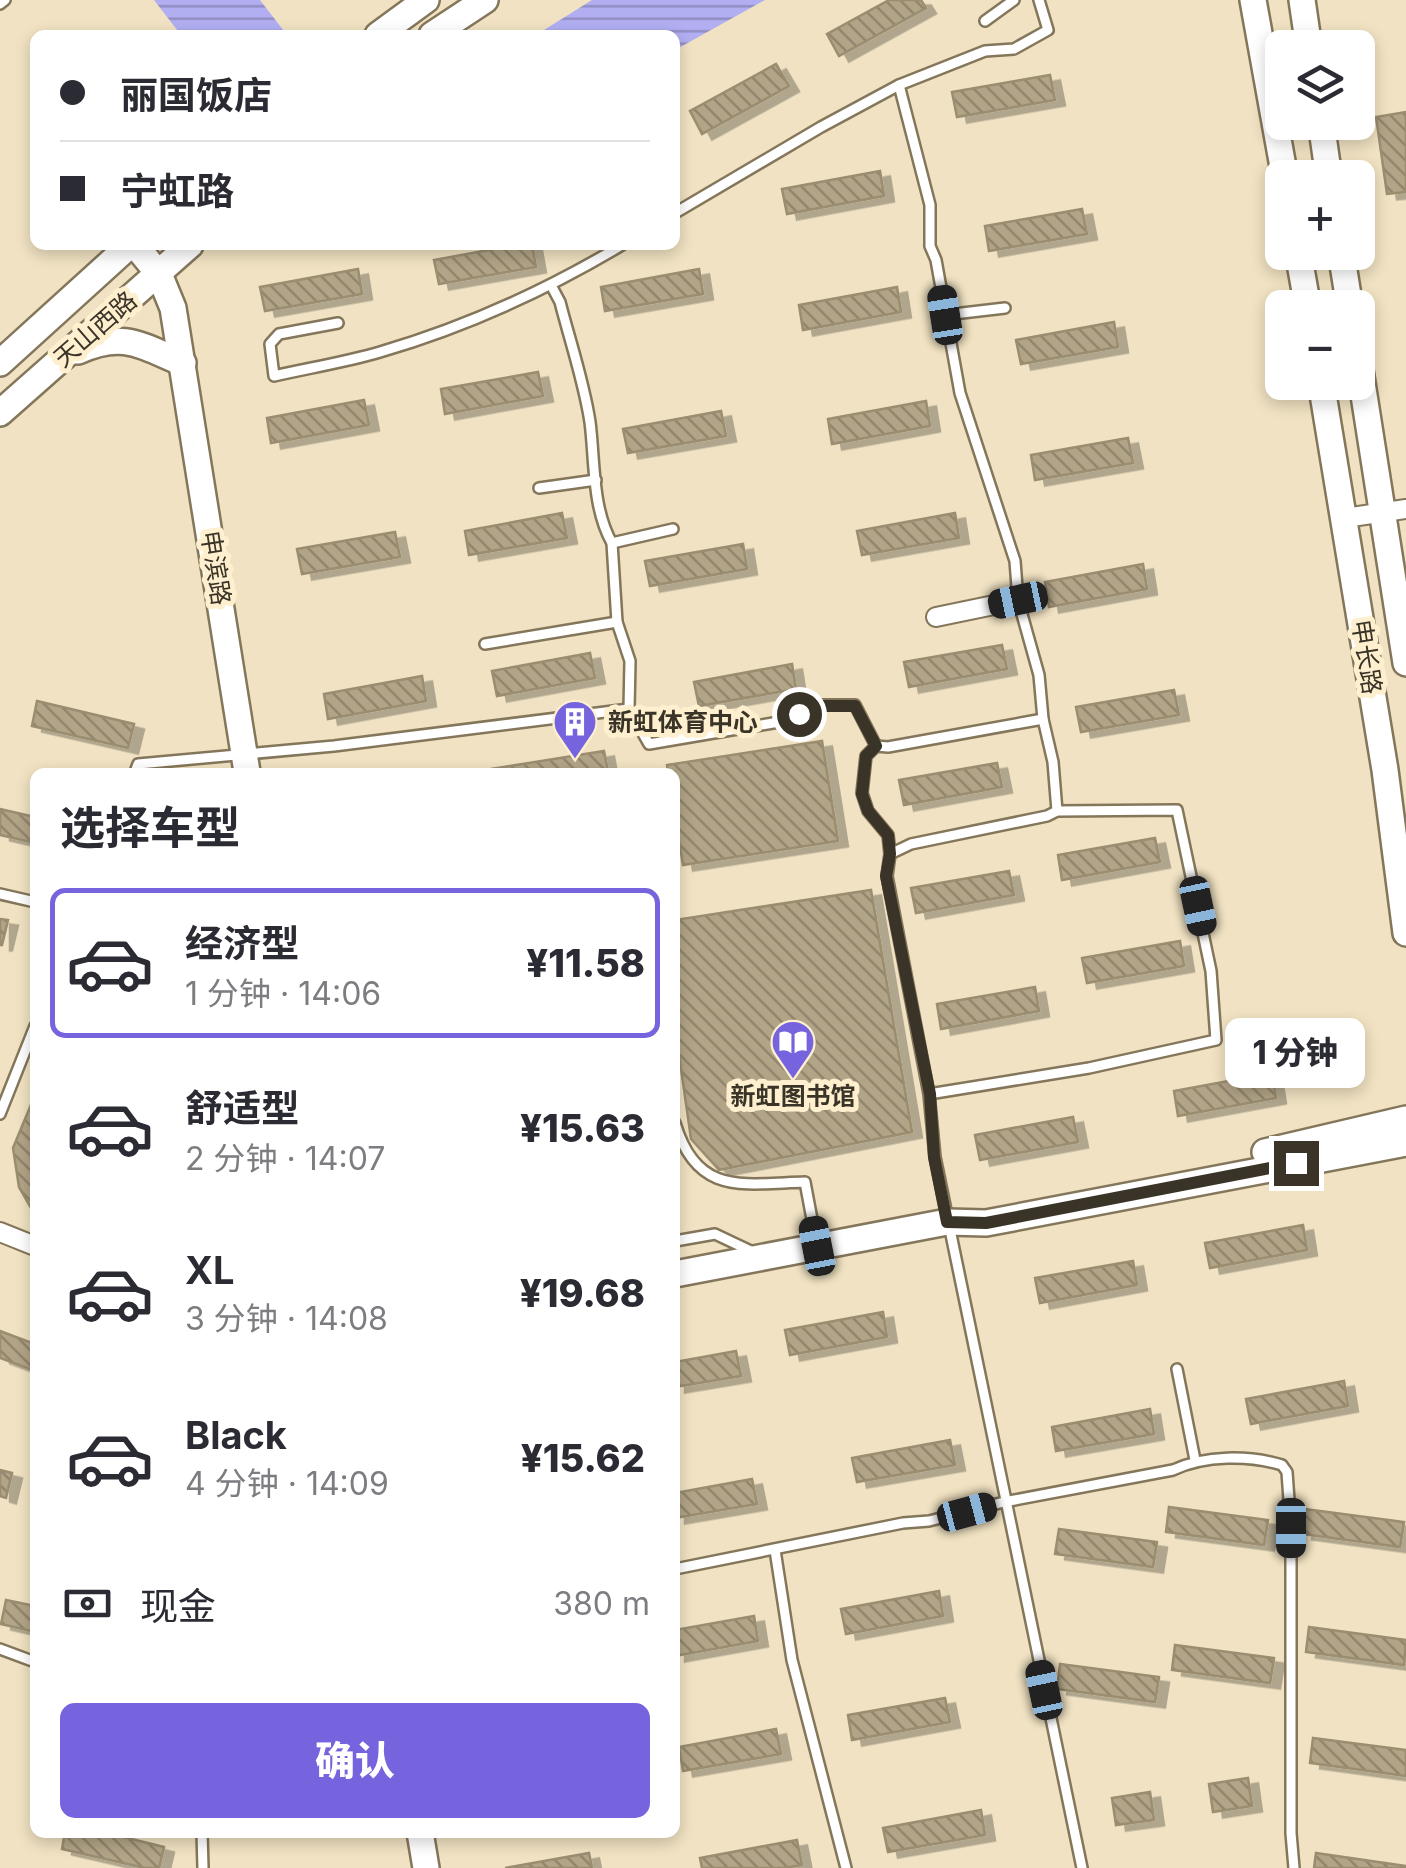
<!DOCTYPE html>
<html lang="zh">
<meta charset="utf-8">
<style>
body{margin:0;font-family:Inter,"Noto Sans SC",sans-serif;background:#f7f7f7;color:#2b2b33;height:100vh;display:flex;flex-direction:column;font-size:38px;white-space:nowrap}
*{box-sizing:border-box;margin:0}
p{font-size:32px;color:#7c7c81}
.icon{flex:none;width:55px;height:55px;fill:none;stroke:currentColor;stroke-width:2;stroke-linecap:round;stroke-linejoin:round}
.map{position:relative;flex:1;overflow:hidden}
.panel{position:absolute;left:30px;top:768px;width:650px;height:1070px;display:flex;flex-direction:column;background:#fff;border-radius:15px;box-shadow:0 5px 15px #0003}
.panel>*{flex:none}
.top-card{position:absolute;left:30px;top:30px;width:650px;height:220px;border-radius:15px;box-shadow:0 5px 15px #0003;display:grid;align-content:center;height:220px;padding:0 30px;background:#fff}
.controls{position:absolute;left:1265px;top:30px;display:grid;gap:20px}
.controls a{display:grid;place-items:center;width:110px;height:110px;border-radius:15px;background:#fff;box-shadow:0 5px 15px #0003;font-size:50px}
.end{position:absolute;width:45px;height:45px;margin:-22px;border:12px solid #393427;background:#fff;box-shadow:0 0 0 5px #fff}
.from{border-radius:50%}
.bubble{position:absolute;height:70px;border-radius:15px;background:#fff;box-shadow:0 5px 15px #0003;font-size:32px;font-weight:800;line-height:70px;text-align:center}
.car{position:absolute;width:30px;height:60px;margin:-30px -15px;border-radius:12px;box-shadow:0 0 8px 2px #0007;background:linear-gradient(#222 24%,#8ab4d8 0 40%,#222 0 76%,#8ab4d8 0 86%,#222 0)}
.top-card b{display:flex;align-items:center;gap:35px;height:95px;font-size:38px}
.top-card b+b{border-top:2px solid #e1e1e2}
.top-card i{width:25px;height:25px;background:#2b2b33}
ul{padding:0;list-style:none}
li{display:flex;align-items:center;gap:30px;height:150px;margin:0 20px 15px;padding:0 10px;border:5px solid transparent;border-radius:15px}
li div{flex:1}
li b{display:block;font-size:38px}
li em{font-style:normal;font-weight:800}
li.on{border-color:#7664df}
li>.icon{width:90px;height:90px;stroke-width:1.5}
h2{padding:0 30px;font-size:45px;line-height:120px}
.pay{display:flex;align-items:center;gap:25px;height:110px;padding:0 30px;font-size:38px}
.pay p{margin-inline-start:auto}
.primary-button{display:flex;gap:20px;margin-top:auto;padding:20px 30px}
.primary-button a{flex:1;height:115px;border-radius:15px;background:#7664df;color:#fff;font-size:40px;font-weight:800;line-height:115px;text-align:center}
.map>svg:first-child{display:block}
.water{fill:url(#water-rules)}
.building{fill:url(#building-back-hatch);stroke:#9a8d70;stroke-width:2.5;filter:url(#shadow)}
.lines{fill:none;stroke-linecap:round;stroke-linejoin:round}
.lane-casing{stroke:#84765a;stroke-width:14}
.street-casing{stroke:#84765a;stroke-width:22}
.secondary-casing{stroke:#84765a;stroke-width:30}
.lane{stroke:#fff;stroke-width:9}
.street{stroke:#fff;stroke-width:18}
.secondary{stroke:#fff;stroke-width:25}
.route{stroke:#393427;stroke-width:12}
.labels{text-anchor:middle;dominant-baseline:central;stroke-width:10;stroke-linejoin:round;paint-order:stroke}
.street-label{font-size:25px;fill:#393427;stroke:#feefcf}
.poi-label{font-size:25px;font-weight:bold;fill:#393427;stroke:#feefcf;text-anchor:start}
</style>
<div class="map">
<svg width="1406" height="1868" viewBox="0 0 1406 1868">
<defs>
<pattern id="water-rules" width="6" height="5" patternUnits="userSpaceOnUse" patternTransform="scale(2.5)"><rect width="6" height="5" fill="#b1aef2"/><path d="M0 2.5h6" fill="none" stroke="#918ec4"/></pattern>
<pattern id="building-back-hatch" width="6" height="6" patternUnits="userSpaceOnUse" patternTransform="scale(2.5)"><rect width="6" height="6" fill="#b2a486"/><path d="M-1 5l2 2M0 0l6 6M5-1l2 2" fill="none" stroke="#92866e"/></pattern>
<filter id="shadow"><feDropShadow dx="10" dy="5.5" stdDeviation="0" flood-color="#0004"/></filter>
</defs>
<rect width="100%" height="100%" fill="#f0e2c2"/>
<g class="water">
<polygon points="154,0 260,0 287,35 181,35"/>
<polygon points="592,0 765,0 675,50 675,35 536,35"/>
</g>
<g class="building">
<polygon points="889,0 921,0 926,8 839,56 827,34"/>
<polygon points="776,64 789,86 702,134 690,111"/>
<polygon points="1050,75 1055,100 957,117 952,92"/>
<polygon points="1406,112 1406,192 1387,194 1376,117"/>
<polygon points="880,171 884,196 787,214 782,189"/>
<polygon points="1082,209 1087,234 989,251 985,226"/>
<polygon points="516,245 532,245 536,267 439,284 434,260"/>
<polygon points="358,269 362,294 265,311 260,287"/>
<polygon points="699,269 703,294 605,311 601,287"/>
<polygon points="897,287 901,312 803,330 799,305"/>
<polygon points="1114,322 1118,347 1021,364 1016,340"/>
<polygon points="538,372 543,396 445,414 441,389"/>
<polygon points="364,400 369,425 271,443 267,418"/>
<polygon points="926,401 930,426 832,444 828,419"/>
<polygon points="721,411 726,436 628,453 623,429"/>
<polygon points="1128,438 1133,463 1035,480 1031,455"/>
<polygon points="562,513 567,538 469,555 465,531"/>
<polygon points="955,513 959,538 862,555 857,531"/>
<polygon points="395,532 400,557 302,574 297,549"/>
<polygon points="743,544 747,569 650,586 645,561"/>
<polygon points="1143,564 1147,589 1049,607 1045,582"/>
<polygon points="1002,645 1007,669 909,687 904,662"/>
<polygon points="590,653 595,678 497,696 492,671"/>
<polygon points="792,664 796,689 699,706 694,682"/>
<polygon points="422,676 426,701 328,719 324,694"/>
<polygon points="1174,690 1179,715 1081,732 1076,707"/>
<polygon points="37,701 134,724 128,748 32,726"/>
<polygon points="822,741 838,841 683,865 675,816 675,772 668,772 667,765"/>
<polygon points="604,751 608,772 483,772 485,770"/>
<polygon points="997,763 1002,787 904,805 899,780"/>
<polygon points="0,809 35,817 35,843 0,835"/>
<polygon points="1155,838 1160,862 1062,880 1058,855"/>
<polygon points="1009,871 1014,895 916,913 911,888"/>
<polygon points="871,890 912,1132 719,1170 691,1139 675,1027 675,920"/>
<polygon points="0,919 8,920 2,945 0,945"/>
<polygon points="1180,941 1184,966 1087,983 1082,958"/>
<polygon points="1035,987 1039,1011 941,1029 937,1004"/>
<polygon points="1272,1073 1276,1098 1178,1116 1174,1091"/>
<polygon points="35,1095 35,1215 19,1187 13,1148"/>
<polygon points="1073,1117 1078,1142 980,1160 975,1135"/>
<polygon points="1303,1225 1307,1250 1210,1268 1205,1243"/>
<polygon points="1133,1261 1137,1285 1040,1303 1035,1278"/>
<polygon points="883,1312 887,1337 790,1355 785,1330"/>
<polygon points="0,1331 35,1344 35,1371 0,1358"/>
<polygon points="736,1351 741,1376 675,1387 675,1362"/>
<polygon points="1344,1381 1348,1406 1251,1424 1246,1399"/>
<polygon points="1150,1409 1154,1434 1056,1451 1052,1427"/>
<polygon points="950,1440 955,1465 857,1482 852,1458"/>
<polygon points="0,1470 12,1473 6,1498 0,1496"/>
<polygon points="752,1479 757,1504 675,1518 675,1493"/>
<polygon points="1169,1507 1268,1520 1264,1545 1166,1532"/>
<polygon points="1305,1509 1404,1522 1400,1547 1302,1534"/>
<polygon points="1059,1529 1157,1542 1153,1567 1055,1554"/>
<polygon points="939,1591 943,1616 846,1634 841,1609"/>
<polygon points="6,1600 35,1606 35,1632 1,1624"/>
<polygon points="754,1616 758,1641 675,1656 675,1630"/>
<polygon points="1309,1627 1406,1640 1404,1665 1306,1652"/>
<polygon points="1175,1645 1274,1658 1270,1683 1172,1670"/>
<polygon points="1060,1664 1159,1677 1155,1702 1057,1689"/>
<polygon points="945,1698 950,1722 852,1740 848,1715"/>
<polygon points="776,1729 781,1754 683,1771 679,1747"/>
<polygon points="1313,1738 1406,1750 1406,1776 1310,1763"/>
<polygon points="1248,1778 1252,1806 1213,1812 1209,1784"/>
<polygon points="1150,1792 1154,1820 1116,1825 1112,1798"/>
<polygon points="981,1810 985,1835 888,1852 883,1828"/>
<polygon points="65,1832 103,1832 164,1847 159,1868 145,1868 62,1849"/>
<polygon points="797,1840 802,1865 784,1868 702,1868 700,1858"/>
<polygon points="589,1853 592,1868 505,1868"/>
<polygon points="1316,1853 1406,1866 1406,1868 1314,1868"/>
</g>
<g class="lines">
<defs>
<g id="lane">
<polyline points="0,4 5,0"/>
<polyline points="985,21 1014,0"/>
<polyline points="899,85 930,205 930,246 936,260 960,393 1015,561 1018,600 1039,675 1043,719 1053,762 1057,811"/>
<polyline points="675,213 821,127 899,85 985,51 1014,49 1048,30 1039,0"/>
<path d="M 552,287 L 560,302 C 570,341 584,382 590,422 C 595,461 592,508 612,543 L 617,622 L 630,661 L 629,709 L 649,744 L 779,722 L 820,705 L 855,705 L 876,746"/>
<polyline points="945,315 1005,308"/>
<path d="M 338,323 L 279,334 L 270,344 L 274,376 C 309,368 346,362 380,352 C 466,327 545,291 622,245"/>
<polyline points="539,488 596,480"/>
<polyline points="612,543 673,529"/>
<polyline points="485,644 617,622"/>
<polyline points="1043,719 888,747 876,746 866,756 862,793 868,811 888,835 890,854 887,876 929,1094 935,1157 1082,1868"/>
<polyline points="135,772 138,764 334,746 629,709"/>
<polyline points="890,854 911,844 1047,816 1057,811 1177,810 1211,971 1216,1040 1089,1068 929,1094"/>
<polyline points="0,894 35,902"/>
<polyline points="0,1114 35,1026"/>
<path d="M 675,1123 C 697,1196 742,1184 805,1182 L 817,1246"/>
<polyline points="675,1241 715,1234 755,1253"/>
<polyline points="1177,1369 1195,1460"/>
<polyline points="775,1550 792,1660 846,1868"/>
<path d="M 675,1569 L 903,1523 L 929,1521 L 1004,1502 L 1173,1470 C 1205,1455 1249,1455 1282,1465 L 1287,1472 L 1291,1528 L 1291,1833 L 1294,1868"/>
<polyline points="0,1649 35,1662"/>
<polyline points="202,1832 203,1868"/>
</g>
<g id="street">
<polyline points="1345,518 1406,509"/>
<polyline points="936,617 1018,600"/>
<polyline points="0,1232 35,1246"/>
</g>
<g id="secondary">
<polyline points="1253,0 1285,178"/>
<polyline points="1302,0 1309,48"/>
<polyline points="378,35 426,0"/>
<polyline points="432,35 485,0"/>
<polyline points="1321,122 1329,178"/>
<polyline points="135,245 159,274 173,308 247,772"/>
<polyline points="1298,252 1308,308"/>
<polyline points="1341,252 1350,308"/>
<path d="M 78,351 C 123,331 140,345 183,363"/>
<polyline points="1358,357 1406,663"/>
<polyline points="0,363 130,245"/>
<polyline points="1321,382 1385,770 1406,933"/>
<polyline points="0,413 190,245"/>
<polyline points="1265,1152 1406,1119"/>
<polyline points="675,1274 947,1222 986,1223 1406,1143"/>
<polyline points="420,1832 426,1868"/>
</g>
</defs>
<use href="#lane" class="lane-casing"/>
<use href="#street" class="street-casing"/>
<use href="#secondary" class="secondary-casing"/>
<use href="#lane" class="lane"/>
<use href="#street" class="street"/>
<use href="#secondary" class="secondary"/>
</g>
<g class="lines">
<polyline class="route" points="799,714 820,706 855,706 876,746 866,756 862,794 868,811 888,835 890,854 886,876 930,1094 934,1157 947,1222 986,1223 1296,1163"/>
</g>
<defs>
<symbol id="building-pin" viewBox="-11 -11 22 30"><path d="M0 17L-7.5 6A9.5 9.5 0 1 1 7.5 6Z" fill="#7664df" stroke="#feefcf"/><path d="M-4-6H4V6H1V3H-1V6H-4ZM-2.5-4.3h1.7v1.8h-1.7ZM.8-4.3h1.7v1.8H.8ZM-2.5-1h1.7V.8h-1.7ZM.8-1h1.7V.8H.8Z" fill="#fff"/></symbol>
<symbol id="library-pin" viewBox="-11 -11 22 30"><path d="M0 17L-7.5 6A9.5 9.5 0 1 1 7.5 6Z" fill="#7664df" stroke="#feefcf"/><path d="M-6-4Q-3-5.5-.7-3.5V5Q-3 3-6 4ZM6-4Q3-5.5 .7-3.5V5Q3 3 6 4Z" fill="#fff"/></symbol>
</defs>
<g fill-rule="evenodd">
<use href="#building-pin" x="550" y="697" width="50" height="68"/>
<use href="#library-pin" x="768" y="1017" width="50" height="68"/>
</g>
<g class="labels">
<g class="street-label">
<text transform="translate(95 329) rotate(-41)">天山西路</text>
<text transform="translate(216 568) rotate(81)">申滨路</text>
<text transform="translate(1367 657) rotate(81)">申长路</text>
</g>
<g class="poi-label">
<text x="608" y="722">新虹体育中心</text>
<text x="793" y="1096" text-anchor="middle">新虹图书馆</text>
</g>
</g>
</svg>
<div class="controls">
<a><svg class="icon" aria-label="layers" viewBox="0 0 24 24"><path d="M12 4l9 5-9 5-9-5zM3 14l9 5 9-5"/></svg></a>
<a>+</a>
<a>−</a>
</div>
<i class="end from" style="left:799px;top:714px"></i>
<i class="end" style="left:1296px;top:1163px"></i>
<div class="bubble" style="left:1225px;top:1018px;width:140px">1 分钟</div>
<i class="car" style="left:945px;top:315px;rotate:351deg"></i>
<i class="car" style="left:1018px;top:600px;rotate:258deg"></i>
<i class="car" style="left:1198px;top:906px;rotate:168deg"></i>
<i class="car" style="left:817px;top:1246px;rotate:349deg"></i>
<i class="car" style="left:967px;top:1512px;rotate:75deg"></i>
<i class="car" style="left:1291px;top:1528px;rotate:180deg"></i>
<i class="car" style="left:1044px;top:1690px;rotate:348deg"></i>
<div class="top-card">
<b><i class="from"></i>丽国饭店</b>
<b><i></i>宁虹路</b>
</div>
<section class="panel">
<h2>选择车型</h2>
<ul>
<li class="on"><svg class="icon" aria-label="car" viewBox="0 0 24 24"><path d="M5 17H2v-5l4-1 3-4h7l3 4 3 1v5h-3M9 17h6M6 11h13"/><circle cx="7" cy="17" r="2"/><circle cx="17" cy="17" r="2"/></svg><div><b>经济型</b><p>1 分钟 · 14:06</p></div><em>¥11.58</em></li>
<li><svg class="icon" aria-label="car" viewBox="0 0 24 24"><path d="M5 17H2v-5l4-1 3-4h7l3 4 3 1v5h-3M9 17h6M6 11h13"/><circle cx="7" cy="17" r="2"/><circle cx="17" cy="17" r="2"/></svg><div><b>舒适型</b><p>2 分钟 · 14:07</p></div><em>¥15.63</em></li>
<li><svg class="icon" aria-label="car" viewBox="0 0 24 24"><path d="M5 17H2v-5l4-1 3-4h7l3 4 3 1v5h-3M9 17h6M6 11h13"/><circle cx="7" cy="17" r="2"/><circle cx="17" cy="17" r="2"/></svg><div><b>XL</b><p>3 分钟 · 14:08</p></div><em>¥19.68</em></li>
<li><svg class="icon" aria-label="car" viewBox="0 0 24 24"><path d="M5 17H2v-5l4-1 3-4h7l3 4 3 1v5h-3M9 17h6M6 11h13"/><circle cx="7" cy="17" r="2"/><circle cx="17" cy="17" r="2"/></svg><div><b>Black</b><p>4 分钟 · 14:09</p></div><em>¥15.62</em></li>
</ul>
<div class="pay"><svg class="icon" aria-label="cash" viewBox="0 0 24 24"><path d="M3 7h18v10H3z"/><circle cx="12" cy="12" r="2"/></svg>现金<p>380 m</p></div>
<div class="primary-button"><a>确认</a></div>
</section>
</div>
